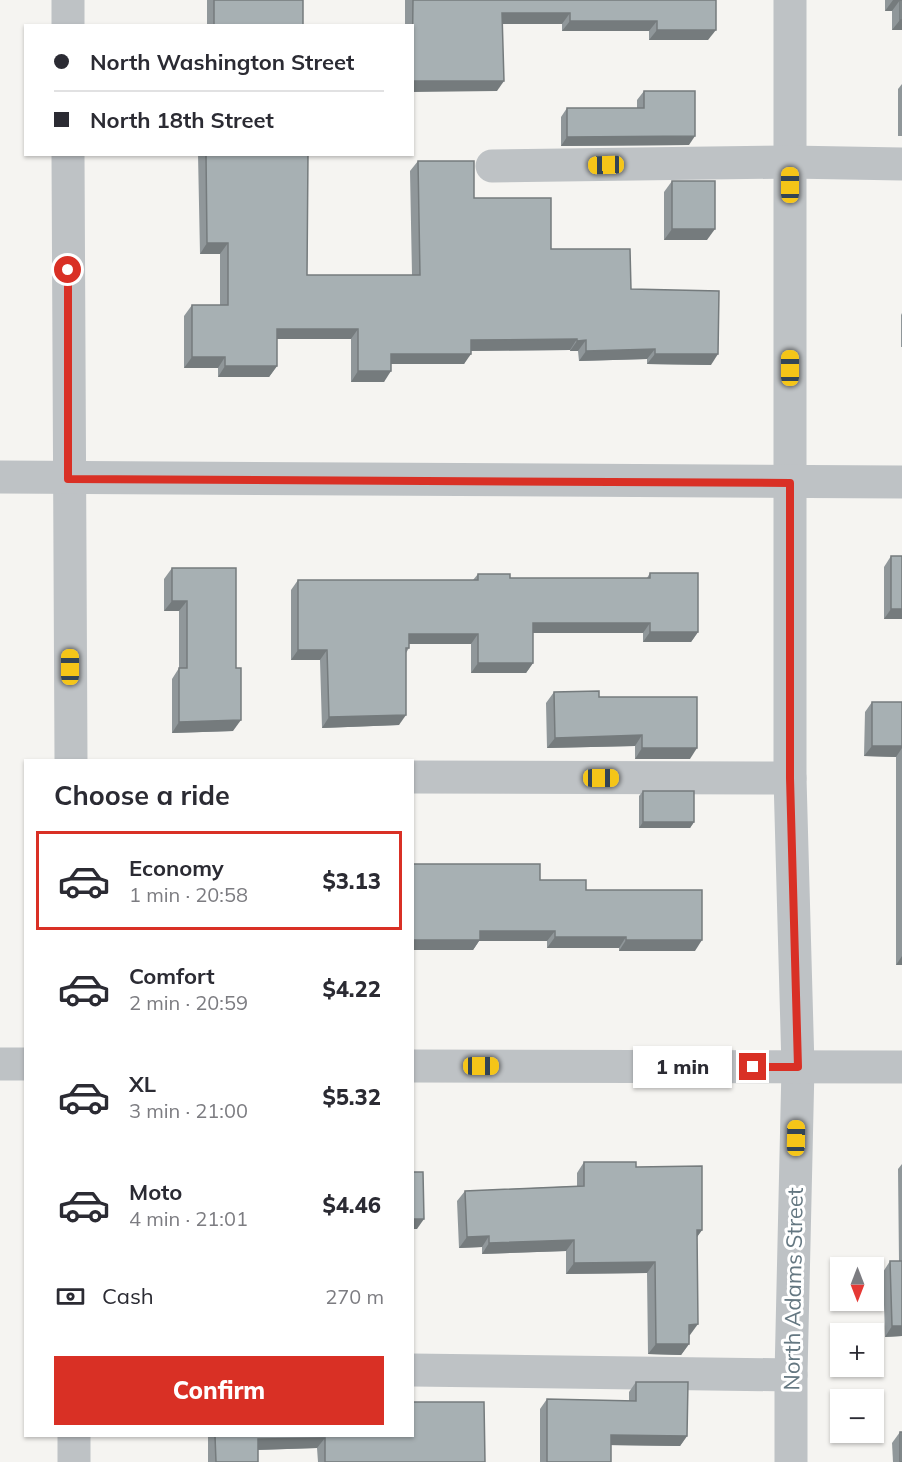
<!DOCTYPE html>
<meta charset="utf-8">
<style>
body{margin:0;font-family:Mulish,sans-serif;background:#f2f2f3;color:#2b2b33;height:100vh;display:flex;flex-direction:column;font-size:22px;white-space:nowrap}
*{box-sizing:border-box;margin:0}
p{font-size:20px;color:#7c7c81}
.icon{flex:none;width:33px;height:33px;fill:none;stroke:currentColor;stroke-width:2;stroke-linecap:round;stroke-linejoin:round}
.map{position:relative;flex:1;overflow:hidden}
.details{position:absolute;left:24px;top:759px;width:390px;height:678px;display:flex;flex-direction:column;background:#fff;border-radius:0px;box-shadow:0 2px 4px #0004}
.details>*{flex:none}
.top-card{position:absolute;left:24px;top:24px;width:390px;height:132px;border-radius:0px;box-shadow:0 2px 4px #0004;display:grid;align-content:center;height:132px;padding:0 30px;background:#fff}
.needle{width:39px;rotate:180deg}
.buttons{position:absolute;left:830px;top:1257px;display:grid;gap:12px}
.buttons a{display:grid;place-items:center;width:54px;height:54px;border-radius:0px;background:#fff;box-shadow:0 2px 4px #0004;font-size:30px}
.end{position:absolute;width:27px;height:27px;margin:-14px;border:8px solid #d93025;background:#fff;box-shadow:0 0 0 3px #fff}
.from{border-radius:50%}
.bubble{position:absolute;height:42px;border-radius:0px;background:#fff;box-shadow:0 2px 4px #0004;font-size:20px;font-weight:800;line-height:42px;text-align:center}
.car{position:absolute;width:18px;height:36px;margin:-18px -9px;border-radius:8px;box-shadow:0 0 4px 2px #0007;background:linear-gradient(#f5c518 24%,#345 0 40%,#f5c518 0 76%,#345 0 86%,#f5c518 0)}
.top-card b{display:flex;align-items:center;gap:21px;height:57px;font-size:22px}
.top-card b+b{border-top:2px solid #e1e1e2}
.top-card i{width:15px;height:15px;background:#2b2b33}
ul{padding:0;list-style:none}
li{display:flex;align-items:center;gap:18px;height:99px;margin:0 12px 9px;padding:0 18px;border:3px solid transparent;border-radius:0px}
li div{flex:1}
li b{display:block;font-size:22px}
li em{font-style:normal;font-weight:800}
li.selected{border-color:#d93025}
li>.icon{width:54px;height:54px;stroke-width:1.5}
h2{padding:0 30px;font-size:27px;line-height:72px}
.pay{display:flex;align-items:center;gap:15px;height:66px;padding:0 30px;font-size:22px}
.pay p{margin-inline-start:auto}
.action{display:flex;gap:12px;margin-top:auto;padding:12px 30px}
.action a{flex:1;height:69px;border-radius:0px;background:#d93025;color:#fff;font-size:24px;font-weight:800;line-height:69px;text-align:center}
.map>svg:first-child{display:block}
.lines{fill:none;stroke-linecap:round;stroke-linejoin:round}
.minor{stroke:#bec2c5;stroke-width:33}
.wall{fill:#90979a}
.shaded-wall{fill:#757b7d}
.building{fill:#a7b0b3;stroke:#757b7d;stroke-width:1.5}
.route{stroke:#d93025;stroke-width:8}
.labels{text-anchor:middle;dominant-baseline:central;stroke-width:6;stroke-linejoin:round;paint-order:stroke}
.street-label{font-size:22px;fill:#647781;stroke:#fff}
</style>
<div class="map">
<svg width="902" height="1462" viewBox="0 0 902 1462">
<rect width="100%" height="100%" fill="#f5f4f1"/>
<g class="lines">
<g class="minor">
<polyline points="68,0 68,26"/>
<polyline points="790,0 790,778 798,1067 791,1375 791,1462"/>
<polyline points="68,154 71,760"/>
<polyline points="492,166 790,162 902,164"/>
<polyline points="0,477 902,482"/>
<polyline points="412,777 790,778"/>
<polyline points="0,1064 26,1064"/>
<polyline points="412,1066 902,1067"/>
<polyline points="412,1370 791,1375"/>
<polyline points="74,1436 74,1462"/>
</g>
</g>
<g class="wall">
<rect x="207" y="0" width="96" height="26"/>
<polygon points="405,0 716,0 708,40 649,40 649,31 562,31 562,24 502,24 497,91 412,26 405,26"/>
<polygon points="885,0 902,0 902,30 892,30 892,11 885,11"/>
<polygon points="902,84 902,136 898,136 898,89"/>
<polygon points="644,91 689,145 561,146 561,117 567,108 637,108 637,100"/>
<polygon points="198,154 308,154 307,275 412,275 410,171 418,161 551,249 631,289 711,365 647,364 647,359 579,361 578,351 570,351 570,350 471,351 464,364 391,364 384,382 351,382 351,339 277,339 277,366 269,377 218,377 218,368 184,368 184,316 192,305 220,305 220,254 200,254"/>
<polygon points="672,181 707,240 664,240 664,192"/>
<polygon points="902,313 902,347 901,347 901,315"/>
<polygon points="891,556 902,619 884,619 884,567"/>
<polygon points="172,568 236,568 233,731 172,733 172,679 179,668 179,611 164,611 164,579"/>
<polygon points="650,573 698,632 691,642 643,642 643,633 533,633 533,663 526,673 471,673 471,644 409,644 409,648 406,653 399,725 322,728 320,660 291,660 291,590 298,580 473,580 478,574 510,578 647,578"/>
<polygon points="554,692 599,697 690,759 635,759 635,746 547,748 546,703"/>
<polygon points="872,702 902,702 902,965 896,965 896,757 864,756 865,712"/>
<polygon points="643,791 694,822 690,828 639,828 639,796"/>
<polygon points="540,880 586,890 695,951 619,951 619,948 547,948 547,941 479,941 473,950 412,950"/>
<polygon points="584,1162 636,1167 702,1230 697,1237 689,1344 681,1355 648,1354 647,1273 566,1274 566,1251 482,1254 482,1247 459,1248 457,1201 465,1191 577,1186 577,1173"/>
<polygon points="902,1164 902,1336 885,1337 883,1272 890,1261 899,1261 898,1169"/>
<polygon points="636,1382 687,1436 680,1446 611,1445 611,1462 540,1462 540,1409 547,1399 629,1401 629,1392"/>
<polygon points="900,1432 902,1462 893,1462 892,1443"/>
<polygon points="208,1436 412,1436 485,1462 318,1462 317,1448 258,1450 258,1462 208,1462"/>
</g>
<g class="shaded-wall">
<polygon points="893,0 900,0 892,11 885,11"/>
<polygon points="502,13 570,13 562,24 494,24"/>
<polygon points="900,20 902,20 902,30 892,30"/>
<polygon points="570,21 657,21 649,31 562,31"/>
<polygon points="657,30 716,30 708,40 649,40"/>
<polygon points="412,81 504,81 497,91 412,92"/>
<polygon points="695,136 689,145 561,146 567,137"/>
<polygon points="672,229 715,229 707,240 664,240"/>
<polygon points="207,243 228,243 220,254 200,254"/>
<polygon points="277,329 358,329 351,339 269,339"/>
<polygon points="577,339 570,350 464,351 471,340"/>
<polygon points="586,340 578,351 570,351 577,341"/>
<polygon points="655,349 647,359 579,361 586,351"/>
<polygon points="391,354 471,354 464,364 384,364"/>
<polygon points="655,354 718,354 711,365 647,364"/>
<polygon points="192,357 225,357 218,368 184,368"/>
<polygon points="225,366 277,366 269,377 218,377"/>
<polygon points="358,371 391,371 384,382 351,382"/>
<polygon points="172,601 187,601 179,611 164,611"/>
<polygon points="891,609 902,609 902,619 884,619"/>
<polygon points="533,623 650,623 643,633 526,633"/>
<polygon points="650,632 698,632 691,642 643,642"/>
<polygon points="409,634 478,634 471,644 402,644"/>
<polygon points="298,650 327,650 320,660 291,660"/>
<polygon points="478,663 533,663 526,673 471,673"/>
<polygon points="406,715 399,725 322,728 329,717"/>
<polygon points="241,720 233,731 172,733 179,722"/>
<polygon points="642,735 635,746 547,748 555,738"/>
<polygon points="872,746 902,746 902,748 896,757 864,756"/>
<polygon points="642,748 697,748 690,759 635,759"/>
<polygon points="643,822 694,822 690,828 639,828"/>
<polygon points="480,931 555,931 547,941 479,941 473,950 412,950 412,940"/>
<polygon points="555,937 626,937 619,948 547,948"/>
<polygon points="626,940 702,940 695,951 619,951"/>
<polygon points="902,956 902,965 896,965"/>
<polygon points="412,1219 424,1219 417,1229 412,1229"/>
<polygon points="697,1230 702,1230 694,1241"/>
<polygon points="489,1236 482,1247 459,1248 467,1237"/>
<polygon points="574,1240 566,1251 482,1254 489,1243"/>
<polygon points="655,1262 647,1273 566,1274 574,1263"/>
<polygon points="698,1324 690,1335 682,1335 689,1325"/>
<polygon points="892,1326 902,1326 902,1336 885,1337"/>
<polygon points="656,1344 689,1344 681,1355 648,1354"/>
<polygon points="611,1435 687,1436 680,1446 604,1445"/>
<polygon points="325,1438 317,1448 251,1450 258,1439"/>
</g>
<g class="building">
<rect x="214" y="0" width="89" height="26"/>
<polygon points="413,0 716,0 716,30 657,30 657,21 570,21 570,13 502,13 504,81 412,81"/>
<polygon points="893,0 902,0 902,20 900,20 900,0"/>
<polygon points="644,91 695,91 695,136 567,137 567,108 644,108"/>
<polygon points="206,154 308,154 307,275 420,275 418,161 474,161 474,198 551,198 551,249 630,249 631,289 719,291 718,354 655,354 655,349 586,351 586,340 577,341 577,339 471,340 471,354 391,354 391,371 358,371 358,329 277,329 277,366 225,366 225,357 192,357 192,305 228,305 228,243 207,243"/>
<rect x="672" y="181" width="43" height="48"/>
<rect x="891" y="556" width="11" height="53"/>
<polygon points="172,568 236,568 236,668 241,668 241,720 179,722 179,668 187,668 187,601 172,601"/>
<polygon points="650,573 698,573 698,632 650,632 650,623 533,623 533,663 478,663 478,634 409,634 409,648 406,648 406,715 329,717 327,650 298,650 298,580 478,580 478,574 510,574 510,578 650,578"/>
<polygon points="599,691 599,697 697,697 697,748 642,748 642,735 555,738 554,692"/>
<rect x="872" y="702" width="30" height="44"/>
<rect x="643" y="791" width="51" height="31"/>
<polygon points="412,864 540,864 540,880 586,880 586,890 702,890 702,940 626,940 626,937 555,937 555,931 480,931 480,940 412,940"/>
<polygon points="584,1162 636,1162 636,1167 702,1166 702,1230 697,1230 698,1324 689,1325 689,1344 656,1344 655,1262 574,1263 574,1240 489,1243 489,1236 467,1237 465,1191 584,1186"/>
<polygon points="412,1172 423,1172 424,1219 412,1219"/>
<polygon points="890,1261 902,1261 902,1326 892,1326"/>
<polygon points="636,1382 688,1382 687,1436 611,1435 611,1462 547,1462 547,1399 636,1401"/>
<polygon points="412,1402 484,1402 485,1462 325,1462 325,1438 258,1439 258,1462 216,1462 215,1436 412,1436"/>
<rect x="900" y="1432" width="2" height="30"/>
</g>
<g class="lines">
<polyline class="route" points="68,270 68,479 790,483 790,778 798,1067 753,1067"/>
</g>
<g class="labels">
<g class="street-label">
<text transform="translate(793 1289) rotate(-89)">North Adams Street</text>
</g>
</g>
</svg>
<div class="buttons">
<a><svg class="needle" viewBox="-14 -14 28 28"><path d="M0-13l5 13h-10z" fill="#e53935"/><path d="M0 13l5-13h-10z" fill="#7c7c81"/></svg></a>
<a>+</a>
<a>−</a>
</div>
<i class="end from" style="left:68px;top:270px"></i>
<i class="end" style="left:753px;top:1067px"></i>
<div class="bubble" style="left:633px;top:1046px;width:99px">1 min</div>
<i class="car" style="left:606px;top:165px;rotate:269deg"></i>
<i class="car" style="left:790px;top:185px;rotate:0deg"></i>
<i class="car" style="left:790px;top:368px;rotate:0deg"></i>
<i class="car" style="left:70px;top:667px;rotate:0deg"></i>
<i class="car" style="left:601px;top:778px;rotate:90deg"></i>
<i class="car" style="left:481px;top:1066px;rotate:90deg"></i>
<i class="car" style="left:796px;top:1138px;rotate:1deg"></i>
<div class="top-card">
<b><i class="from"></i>North Washington Street</b>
<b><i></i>North 18th Street</b>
</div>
<section class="details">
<h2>Choose a ride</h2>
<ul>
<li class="selected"><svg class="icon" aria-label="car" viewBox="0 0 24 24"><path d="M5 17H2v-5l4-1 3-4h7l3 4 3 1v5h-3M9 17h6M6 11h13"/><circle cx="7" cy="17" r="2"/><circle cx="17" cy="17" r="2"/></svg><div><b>Economy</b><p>1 min · 20:58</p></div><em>$3.13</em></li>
<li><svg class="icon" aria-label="car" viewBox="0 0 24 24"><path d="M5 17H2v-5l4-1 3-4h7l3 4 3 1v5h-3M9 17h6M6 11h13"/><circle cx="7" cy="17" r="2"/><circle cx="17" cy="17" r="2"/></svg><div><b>Comfort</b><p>2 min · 20:59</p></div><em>$4.22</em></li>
<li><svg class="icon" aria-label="car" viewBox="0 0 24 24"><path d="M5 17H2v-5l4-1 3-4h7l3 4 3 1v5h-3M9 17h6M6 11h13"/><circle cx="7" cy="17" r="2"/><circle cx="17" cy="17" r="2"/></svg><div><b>XL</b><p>3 min · 21:00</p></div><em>$5.32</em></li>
<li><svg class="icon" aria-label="car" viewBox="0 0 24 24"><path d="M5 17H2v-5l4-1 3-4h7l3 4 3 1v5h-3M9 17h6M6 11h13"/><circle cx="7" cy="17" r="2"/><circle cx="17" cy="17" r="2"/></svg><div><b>Moto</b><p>4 min · 21:01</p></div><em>$4.46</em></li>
</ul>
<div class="pay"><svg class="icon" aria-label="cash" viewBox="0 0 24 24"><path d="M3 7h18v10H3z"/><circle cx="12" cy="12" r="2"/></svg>Cash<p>270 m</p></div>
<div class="action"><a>Confirm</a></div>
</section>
</div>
